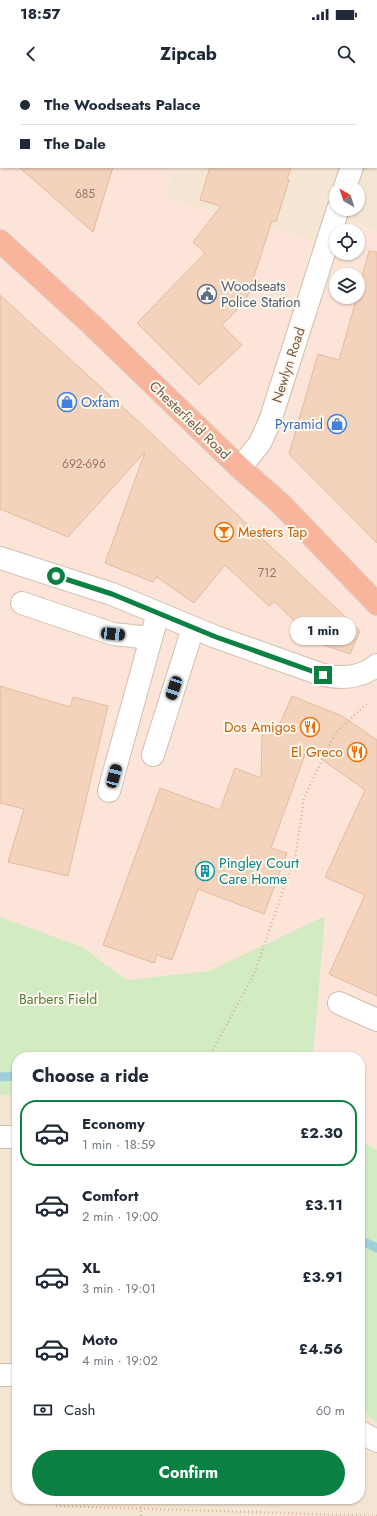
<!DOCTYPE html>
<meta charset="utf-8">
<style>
body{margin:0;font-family:Jost,sans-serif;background:#f6f6f7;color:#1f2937;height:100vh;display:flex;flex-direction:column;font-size:15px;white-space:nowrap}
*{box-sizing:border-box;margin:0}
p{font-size:13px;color:#747a83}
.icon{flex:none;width:22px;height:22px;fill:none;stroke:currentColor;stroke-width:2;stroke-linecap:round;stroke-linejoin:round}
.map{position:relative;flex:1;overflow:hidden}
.sheet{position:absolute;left:12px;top:972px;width:353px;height:452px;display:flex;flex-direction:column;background:#fff;border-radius:16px;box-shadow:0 1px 3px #0004}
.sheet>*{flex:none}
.hud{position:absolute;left:0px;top:0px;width:377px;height:88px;box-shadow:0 1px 3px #0004;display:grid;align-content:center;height:88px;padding:0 20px;background:#fff}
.needle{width:26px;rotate:321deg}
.fabs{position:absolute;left:329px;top:100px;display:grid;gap:8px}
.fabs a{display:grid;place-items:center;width:36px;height:36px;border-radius:50%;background:#fff;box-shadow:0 1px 3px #0004;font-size:20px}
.end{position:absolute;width:18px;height:18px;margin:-9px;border:5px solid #0b8043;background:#fff;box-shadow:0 0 0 2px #fff}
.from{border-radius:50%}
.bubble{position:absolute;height:28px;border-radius:14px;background:#fff;box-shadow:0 1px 3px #0004;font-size:13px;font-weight:700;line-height:28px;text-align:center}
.car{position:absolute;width:12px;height:24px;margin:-12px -6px;border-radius:5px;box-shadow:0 0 3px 1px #0007;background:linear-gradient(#222 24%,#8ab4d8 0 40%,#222 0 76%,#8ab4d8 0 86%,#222 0)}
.hud b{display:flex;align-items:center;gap:14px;height:38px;font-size:15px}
.hud b+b{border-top:1px solid #e0e1e3}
.hud i{width:10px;height:10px;background:#1f2937}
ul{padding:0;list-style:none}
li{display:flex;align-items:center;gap:12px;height:66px;margin:0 8px 6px;padding:0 12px;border:2px solid transparent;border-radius:16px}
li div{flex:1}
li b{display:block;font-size:15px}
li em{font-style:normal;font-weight:700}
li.current{border-color:#0b8043}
li>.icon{width:36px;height:36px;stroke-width:1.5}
h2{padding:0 20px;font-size:18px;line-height:48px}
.pay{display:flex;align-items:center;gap:10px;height:44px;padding:0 20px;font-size:15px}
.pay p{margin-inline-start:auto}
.primary-button{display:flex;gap:8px;margin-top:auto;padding:8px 20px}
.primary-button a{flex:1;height:46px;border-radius:24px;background:#0b8043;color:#fff;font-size:16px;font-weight:700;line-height:46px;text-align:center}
.status{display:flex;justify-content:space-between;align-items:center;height:28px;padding:0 20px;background:#fff;direction:ltr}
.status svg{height:11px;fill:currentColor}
header{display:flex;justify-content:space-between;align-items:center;height:52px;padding:0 20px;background:#fff;font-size:18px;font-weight:700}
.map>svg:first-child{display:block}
.residential{fill:#f5e6d3;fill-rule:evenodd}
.commercial{fill:#fde4d9;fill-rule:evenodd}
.green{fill:#d2ebc3}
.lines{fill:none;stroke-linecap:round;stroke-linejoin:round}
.stream{stroke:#9fcfd9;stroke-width:9}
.building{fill:#f3d3bc;stroke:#e6ba9c}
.minor-casing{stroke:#d1beae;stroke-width:24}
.highway-casing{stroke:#dbd4d0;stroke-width:24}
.path{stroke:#d8b69f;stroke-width:2.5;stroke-dasharray:1 3;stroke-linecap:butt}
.minor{stroke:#fff;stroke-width:22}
.highway{stroke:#f8b59b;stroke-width:22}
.route{stroke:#0b8043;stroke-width:5}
.labels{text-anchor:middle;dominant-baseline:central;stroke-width:4;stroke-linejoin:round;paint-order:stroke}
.number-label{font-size:12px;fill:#957866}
.service-label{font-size:14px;fill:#4e5e75;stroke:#fff8ec;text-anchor:start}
.street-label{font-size:14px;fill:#765a4a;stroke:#fff8ec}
.shop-label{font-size:14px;fill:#366cbe;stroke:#fff8ec;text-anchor:start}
.food-label{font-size:14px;fill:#c56008;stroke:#fff8ec;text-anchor:end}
.culture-label{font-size:14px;fill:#0d838f;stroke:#fff8ec;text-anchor:start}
.park-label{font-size:14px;fill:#527c42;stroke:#fff8ec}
</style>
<div class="status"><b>18:57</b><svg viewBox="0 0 49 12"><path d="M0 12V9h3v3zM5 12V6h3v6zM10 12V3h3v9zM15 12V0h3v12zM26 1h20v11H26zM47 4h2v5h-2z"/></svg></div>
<header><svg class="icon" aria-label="back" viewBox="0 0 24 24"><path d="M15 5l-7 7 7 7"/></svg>Zipcab<svg class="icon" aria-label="search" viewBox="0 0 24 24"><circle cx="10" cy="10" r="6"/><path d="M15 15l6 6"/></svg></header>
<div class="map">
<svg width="377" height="1436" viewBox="0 0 377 1436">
<rect width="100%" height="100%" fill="#fdf4e5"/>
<g class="residential">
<path d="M 139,0 L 377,0 L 377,151 L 336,138 L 327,165 L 166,119 L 175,87 L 376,87 L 376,1 ZM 336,107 L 358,107 L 358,129 L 336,129 Z"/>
<polygon points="325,836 313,977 17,977 17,1419 360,1419 360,1330 377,1342 377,1436 0,1436 0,837"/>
</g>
<path class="commercial" d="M 0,0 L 139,0 L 1,1 L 1,87 L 175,87 L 166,119 L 327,165 L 335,138 L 377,151 L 377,1070 L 360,1060 L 360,977 L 313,977 L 324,836 L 209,891 L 126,900 L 82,867 L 0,837 ZM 336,151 L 358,151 L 358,173 L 336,173 ZM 336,195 L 358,195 L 358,217 L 336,217 Z"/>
<g class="green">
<polygon points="325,836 313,977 17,977 17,1015 0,1015 0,837 82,867 126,900 209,891"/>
<polygon points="360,1060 377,1070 377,1342 360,1330"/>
</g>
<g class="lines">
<g class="stream">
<polyline points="0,997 17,996"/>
<polyline points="360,1160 377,1168"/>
</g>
</g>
<g class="building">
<polygon points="19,87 113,87 93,152"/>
<polygon points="210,87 291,87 287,99 289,100 276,142 272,141 246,221 222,245 242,265 199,305 137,243 205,173 193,162 221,126 200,120"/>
<polygon points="369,171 377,172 377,463 289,374 318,274 339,280 357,217 358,217 358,212"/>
<polygon points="0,215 152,354 360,551 350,574 315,562 275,522 269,526 225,485 194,523 157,497 153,502 105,483 145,372 68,457 0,429"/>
<polygon points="0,606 70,627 73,617 108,626 68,796 8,782 24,729 0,723"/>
<polygon points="292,616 342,636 377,660 377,916 329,894 365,815 325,797 365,710 307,669 271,768 287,773 264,834 198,809 172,880 157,875 154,883 103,865 160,708 220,730 235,688 261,698 262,653 276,653"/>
</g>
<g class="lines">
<defs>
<g id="minor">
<polyline points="6,1 6,0"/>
<polyline points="376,11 377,8"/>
<polyline points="0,28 1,23"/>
<polyline points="345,107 352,87"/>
<polyline points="240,388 260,363 270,341 338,129"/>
<path d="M 0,478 L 112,514 L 216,557 L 323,595 C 343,599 361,598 377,585"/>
<polyline points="22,523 113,554 151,558"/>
<polyline points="153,675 193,548"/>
<polyline points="109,711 158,533"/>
<polyline points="339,923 377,940"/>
<polyline points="0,1057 17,1057"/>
<polyline points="0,1295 17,1295"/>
<polyline points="360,1352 377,1361"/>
</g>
<polyline id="highway" points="0,161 93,246 240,388 280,423 377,524"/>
</defs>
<use href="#minor" class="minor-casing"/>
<use href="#highway" class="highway-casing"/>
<g class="path">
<polyline points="209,977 254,894 296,773 304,718 335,653 369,622"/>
<polyline points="56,1426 377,1436"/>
<polyline points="141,1436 141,1419"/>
</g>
<use href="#minor" class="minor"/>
<use href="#highway" class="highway"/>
</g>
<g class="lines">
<polyline class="route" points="56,496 112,514 216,557 323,595"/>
</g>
<defs>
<symbol id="civic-ring" viewBox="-11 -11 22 22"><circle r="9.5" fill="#fff8ec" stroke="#5c6f8a" stroke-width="1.5"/><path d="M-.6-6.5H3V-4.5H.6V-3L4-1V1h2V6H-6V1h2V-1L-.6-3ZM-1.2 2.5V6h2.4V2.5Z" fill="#5c6f8a"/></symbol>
<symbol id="shop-ring" viewBox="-11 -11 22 22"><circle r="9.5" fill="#fff8ec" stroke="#3f7fe0" stroke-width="1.5"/><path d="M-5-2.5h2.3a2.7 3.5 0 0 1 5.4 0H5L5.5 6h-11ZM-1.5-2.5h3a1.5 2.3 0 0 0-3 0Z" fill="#3f7fe0"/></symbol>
<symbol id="bar-ring" viewBox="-11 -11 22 22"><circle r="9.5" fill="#fff8ec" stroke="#e8710a" stroke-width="1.5"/><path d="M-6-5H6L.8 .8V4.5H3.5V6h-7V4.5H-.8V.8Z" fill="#e8710a"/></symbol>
<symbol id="restaurant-ring" viewBox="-11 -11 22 22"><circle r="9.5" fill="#fff8ec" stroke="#e8710a" stroke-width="1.5"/><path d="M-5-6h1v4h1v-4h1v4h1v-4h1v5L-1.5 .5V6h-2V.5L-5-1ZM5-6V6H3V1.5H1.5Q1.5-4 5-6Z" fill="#e8710a"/></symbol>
<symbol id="building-ring" viewBox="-11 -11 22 22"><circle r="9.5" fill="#fff8ec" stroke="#0f9aa8" stroke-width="1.5"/><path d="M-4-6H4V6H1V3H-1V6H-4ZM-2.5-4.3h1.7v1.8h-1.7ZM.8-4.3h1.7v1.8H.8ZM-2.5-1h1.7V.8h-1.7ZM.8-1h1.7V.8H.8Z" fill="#0f9aa8"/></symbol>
</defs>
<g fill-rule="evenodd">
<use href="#civic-ring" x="196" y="203" width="22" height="22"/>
<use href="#shop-ring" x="56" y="311" width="22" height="22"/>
<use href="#shop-ring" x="326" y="333" width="22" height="22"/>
<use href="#bar-ring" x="213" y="441" width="22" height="22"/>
<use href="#restaurant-ring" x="299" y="636" width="22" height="22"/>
<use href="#restaurant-ring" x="346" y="661" width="22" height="22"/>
<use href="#building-ring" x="194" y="780" width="22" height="22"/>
</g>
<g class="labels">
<g class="number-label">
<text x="85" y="114">685</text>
<text x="84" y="384">692-696</text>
<text x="267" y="493">712</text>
</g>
<g class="service-label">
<text x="221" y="206">Woodseats<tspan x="221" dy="16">Police Station</tspan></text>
</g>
<g class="street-label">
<text transform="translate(288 285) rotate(-72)">Newlyn Road</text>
<text transform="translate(190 340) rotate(44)">Chesterfield Road</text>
</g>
<g class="shop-label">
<text x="81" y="322">Oxfam</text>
<text x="323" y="344" text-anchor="end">Pyramid</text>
</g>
<g class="food-label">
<text x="238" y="452" text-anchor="start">Mesters Tap</text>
<text x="296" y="647">Dos Amigos</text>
<text x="343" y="672">El Greco</text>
</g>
<g class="culture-label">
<text x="219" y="783">Pingley Court<tspan x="219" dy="16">Care Home</tspan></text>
</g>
<g class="park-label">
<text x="58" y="919">Barbers Field</text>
</g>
</g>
</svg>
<div class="fabs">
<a><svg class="needle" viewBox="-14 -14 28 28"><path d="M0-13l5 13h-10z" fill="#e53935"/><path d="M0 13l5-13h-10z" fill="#747a83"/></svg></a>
<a><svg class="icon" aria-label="locate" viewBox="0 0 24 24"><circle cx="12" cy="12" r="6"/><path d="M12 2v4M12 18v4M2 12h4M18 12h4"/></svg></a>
<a><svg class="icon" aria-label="layers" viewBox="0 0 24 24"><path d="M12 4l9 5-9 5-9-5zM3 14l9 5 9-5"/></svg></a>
</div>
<i class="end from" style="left:56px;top:496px"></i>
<i class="end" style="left:323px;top:595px"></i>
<div class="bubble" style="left:290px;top:537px;width:66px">1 min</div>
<i class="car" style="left:113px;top:554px;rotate:96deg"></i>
<i class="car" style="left:174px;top:608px;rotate:198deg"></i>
<i class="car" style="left:114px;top:696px;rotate:15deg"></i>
<div class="hud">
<b><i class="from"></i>The Woodseats Palace</b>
<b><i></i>The Dale</b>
</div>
<section class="sheet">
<h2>Choose a ride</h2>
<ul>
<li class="current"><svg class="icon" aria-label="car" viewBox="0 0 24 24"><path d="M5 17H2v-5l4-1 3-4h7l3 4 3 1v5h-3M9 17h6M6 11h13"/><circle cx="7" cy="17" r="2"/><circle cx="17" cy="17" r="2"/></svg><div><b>Economy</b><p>1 min · 18:59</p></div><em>£2.30</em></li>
<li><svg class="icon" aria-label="car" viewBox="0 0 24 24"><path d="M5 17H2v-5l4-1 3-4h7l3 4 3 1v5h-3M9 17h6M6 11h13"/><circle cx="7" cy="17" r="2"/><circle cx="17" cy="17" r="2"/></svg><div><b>Comfort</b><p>2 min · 19:00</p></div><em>£3.11</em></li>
<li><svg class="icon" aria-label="car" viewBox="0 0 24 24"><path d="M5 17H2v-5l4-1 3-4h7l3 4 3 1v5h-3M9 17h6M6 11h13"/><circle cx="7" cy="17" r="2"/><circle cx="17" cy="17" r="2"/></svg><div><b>XL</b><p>3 min · 19:01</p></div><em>£3.91</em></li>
<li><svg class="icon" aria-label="car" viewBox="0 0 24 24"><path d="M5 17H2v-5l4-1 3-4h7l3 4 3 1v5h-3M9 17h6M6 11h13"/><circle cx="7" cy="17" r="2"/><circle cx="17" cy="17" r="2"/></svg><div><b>Moto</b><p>4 min · 19:02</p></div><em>£4.56</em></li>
</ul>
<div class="pay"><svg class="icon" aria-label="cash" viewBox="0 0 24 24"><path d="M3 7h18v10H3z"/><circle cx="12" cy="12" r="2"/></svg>Cash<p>60 m</p></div>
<div class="primary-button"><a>Confirm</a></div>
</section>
</div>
